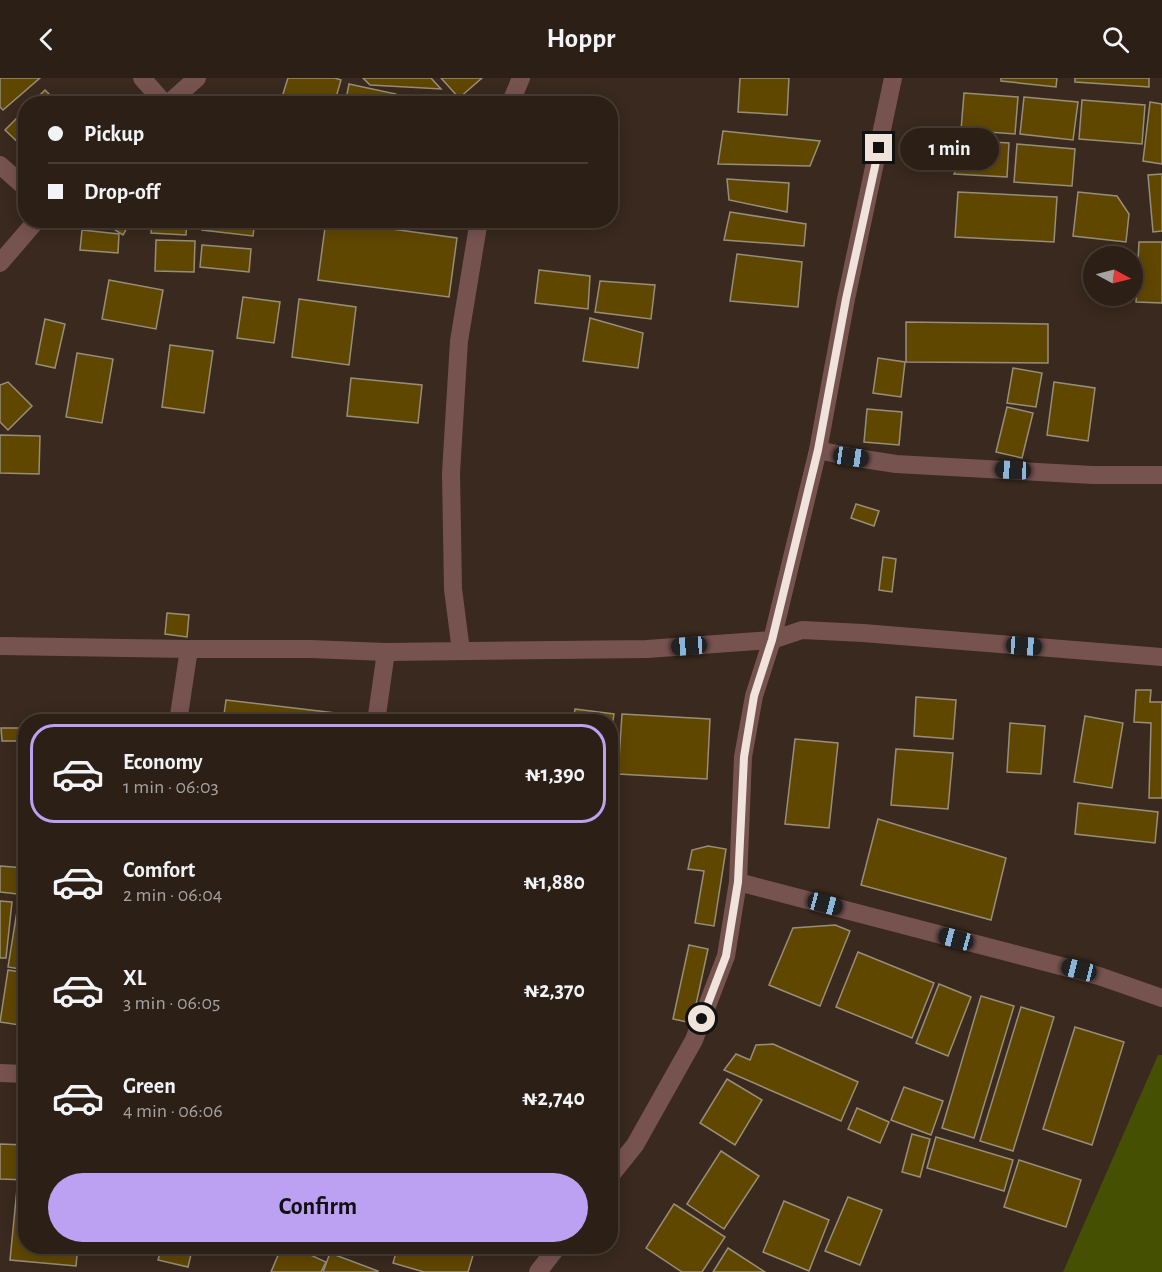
<!DOCTYPE html>
<meta charset="utf-8">
<style>
body{margin:0;font-family:"Alegreya Sans",sans-serif;background:#372c23;color:#f1f3f6;height:100vh;display:flex;flex-direction:column;font-size:22px;white-space:nowrap}
*{box-sizing:border-box;margin:0}
p{font-size:20px;color:#a6a2a1}
.icon{flex:none;width:33px;height:33px;fill:none;stroke:currentColor;stroke-width:2;stroke-linecap:round;stroke-linejoin:round}
.map{position:relative;flex:1;overflow:hidden}
.side{position:absolute;left:18px;top:636px;width:600px;height:540px;display:flex;flex-direction:column;background:#2b1f16;border-radius:24px;box-shadow:0 3px 15px #0003,0 0 0 2px #473d35}
.side>*{flex:none}
.banner{position:absolute;left:18px;top:18px;width:600px;height:132px;border-radius:24px;box-shadow:0 3px 15px #0003,0 0 0 2px #473d35;display:grid;align-content:center;height:132px;padding:0 30px;background:#2b1f16}
.needle{width:39px;rotate:97deg}
.buttons{position:absolute;left:1083px;top:168px;display:grid;gap:12px}
.buttons a{display:grid;place-items:center;width:60px;height:60px;border-radius:50%;background:#2b1f16;box-shadow:0 3px 15px #0003,0 0 0 2px #473d35;font-size:30px}
.end{position:absolute;width:27px;height:27px;margin:-14px;border:8px solid #efe3dc;background:#111;box-shadow:0 0 0 3px #111}
.from{border-radius:50%}
.bubble{position:absolute;height:42px;border-radius:21px;background:#2b1f16;box-shadow:0 3px 15px #0003,0 0 0 2px #473d35;font-size:20px;font-weight:700;line-height:42px;text-align:center}
.car{position:absolute;width:18px;height:36px;margin:-18px -9px;border-radius:8px;box-shadow:0 0 4px 2px #0007;background:linear-gradient(#222 24%,#8ab4d8 0 40%,#222 0 76%,#8ab4d8 0 86%,#222 0)}
.banner b{display:flex;align-items:center;gap:21px;height:57px;font-size:22px}
.banner b+b{border-top:2px solid #473d35}
.banner i{width:15px;height:15px;background:#f1f3f6}
ul{padding:10px 0 0;list-style:none}
li{display:flex;align-items:center;gap:18px;height:99px;margin:0 12px 9px;padding:0 18px;border:3px solid transparent;border-radius:24px}
li div{flex:1}
li b{display:block;font-size:22px}
li em{font-style:normal;font-weight:700}
li.active{border-color:#bca0f2}
li>.icon{width:54px;height:54px;stroke-width:1.5}
.button{display:flex;gap:12px;margin-top:auto;padding:12px 30px}
.button a{flex:1;height:69px;border-radius:36px;background:#bca0f2;color:#111;font-size:24px;font-weight:700;line-height:69px;text-align:center}
header{display:flex;justify-content:space-between;align-items:center;height:78px;padding:0 30px;background:#2b1f16;font-size:27px;font-weight:700}
.map>svg:first-child{display:block}
.green{fill:#465003}
.building{fill:#604700;stroke:#978e7a;stroke-width:1.5}
.lines{fill:none;stroke-linecap:round;stroke-linejoin:round}
.minor{stroke:#775350;stroke-width:18}
.route{stroke:#efe3dc;stroke-width:8}
</style>
<header><svg class="icon" aria-label="back" viewBox="0 0 24 24"><path d="M15 5l-7 7 7 7"/></svg>Hoppr<svg class="icon" aria-label="search" viewBox="0 0 24 24"><circle cx="10" cy="10" r="6"/><path d="M15 15l6 6"/></svg></header>
<div class="map">
<svg width="1162" height="1194" viewBox="0 0 1162 1194">
<rect width="100%" height="100%" fill="#39291e"/>
<polygon class="green" points="1158,977 1162,977 1162,1194 1063,1194"/>
<g class="building">
<polygon points="0,0 40,0 3,32 0,29"/>
<polygon points="288,0 335,0 341,2 334,26 304,26 282,19"/>
<polygon points="363,0 431,0 441,11 370,7"/>
<polygon points="441,0 482,0 459,20"/>
<polygon points="740,0 789,0 787,37 738,34"/>
<polygon points="1001,0 1057,0 1056,9 1001,3"/>
<polygon points="1075,0 1149,0 1149,9 1075,4"/>
<polygon points="349,6 396,16 394,26 345,26"/>
<polygon points="45,12 59,26 31,26"/>
<polygon points="964,15 1018,19 1015,56 961,52"/>
<polygon points="215,18 247,26 213,26"/>
<polygon points="1024,19 1078,24 1073,62 1020,56"/>
<polygon points="1082,22 1145,27 1142,66 1079,61"/>
<polygon points="1150,24 1162,26 1162,86 1143,83"/>
<polygon points="26,31 26,72 5,52"/>
<polygon points="723,53 820,63 810,88 718,86"/>
<polygon points="960,62 1009,65 1007,99 954,96 956,92 950,89 950,76 959,76"/>
<polygon points="1017,66 1075,71 1072,108 1014,104"/>
<polygon points="1162,96 1162,153 1153,154 1148,97"/>
<polygon points="727,101 789,105 787,134 729,122"/>
<polygon points="958,114 1057,119 1054,164 955,159"/>
<polygon points="1078,114 1117,118 1129,136 1126,164 1073,158"/>
<polygon points="730,134 806,146 804,168 724,162"/>
<polygon points="126,142 130,145 123,157 101,143"/>
<polygon points="152,142 187,142 186,157 151,155"/>
<polygon points="203,142 255,142 253,158 202,152"/>
<polygon points="326,142 457,160 449,219 318,202"/>
<polygon points="82,152 119,156 118,175 80,172"/>
<polygon points="156,162 195,163 194,194 155,193"/>
<polygon points="1139,164 1162,164 1162,225 1136,224"/>
<polygon points="202,167 251,171 249,194 200,189"/>
<polygon points="737,176 802,184 798,229 730,223"/>
<polygon points="539,192 590,198 588,231 535,225"/>
<polygon points="109,202 163,212 156,251 102,241"/>
<polygon points="600,203 655,207 651,241 595,234"/>
<polygon points="243,219 280,224 274,265 237,260"/>
<polygon points="299,221 356,229 349,287 292,279"/>
<polygon points="590,240 643,255 638,290 583,283"/>
<polygon points="45,241 65,246 55,290 36,286"/>
<polygon points="906,244 1048,246 1048,285 906,284"/>
<polygon points="170,267 213,273 204,335 162,329"/>
<polygon points="77,275 113,281 102,345 66,339"/>
<polygon points="878,280 905,284 901,319 873,315"/>
<polygon points="1013,290 1042,295 1036,329 1007,325"/>
<polygon points="351,300 422,307 418,345 347,338"/>
<polygon points="8,304 32,328 8,352 0,344 0,307"/>
<polygon points="1054,304 1095,310 1088,363 1047,357"/>
<polygon points="1007,329 1033,335 1022,380 996,374"/>
<polygon points="867,331 902,334 899,367 864,364"/>
<polygon points="0,357 40,358 39,396 0,395"/>
<polygon points="856,426 879,433 874,448 851,440"/>
<polygon points="883,479 896,481 892,514 879,512"/>
<polygon points="167,535 189,537 187,559 165,556"/>
<polygon points="1136,612 1151,612 1150,624 1162,624 1162,720 1149,720 1151,645 1134,644"/>
<polygon points="916,619 956,622 953,661 914,658"/>
<polygon points="226,622 352,637 351,644 223,644"/>
<polygon points="575,631 614,636 610,661 610,644 573,644"/>
<polygon points="622,636 710,641 707,701 618,696"/>
<polygon points="1085,638 1123,645 1112,710 1074,704"/>
<polygon points="1010,645 1045,648 1041,696 1007,694"/>
<polygon points="1,650 26,650 26,681 17,663 2,663"/>
<polygon points="795,661 838,665 829,750 785,746"/>
<polygon points="896,671 953,675 948,731 891,727"/>
<polygon points="1078,725 1158,734 1155,765 1075,756"/>
<polygon points="878,741 1006,780 991,842 861,807"/>
<polygon points="708,768 726,771 714,848 695,845 704,793 688,791 692,772"/>
<polygon points="0,788 26,790 26,817 0,814"/>
<polygon points="19,821 26,822 26,892 8,889"/>
<polygon points="0,823 12,824 6,880 0,880"/>
<polygon points="835,847 850,853 820,928 769,907 793,850"/>
<polygon points="689,867 708,871 692,945 673,941"/>
<polygon points="858,874 934,905 912,960 836,929"/>
<polygon points="8,892 26,895 26,948 0,944"/>
<polygon points="939,906 971,919 948,978 916,965"/>
<polygon points="981,918 1014,928 974,1060 942,1050"/>
<polygon points="1021,929 1054,939 1013,1073 980,1063"/>
<polygon points="1075,949 1124,964 1092,1067 1043,1051"/>
<polygon points="773,966 858,1004 841,1043 724,992 736,976 750,982 756,967"/>
<polygon points="727,1001 762,1022 735,1067 700,1045"/>
<polygon points="904,1009 943,1023 931,1057 891,1042"/>
<polygon points="857,1030 889,1044 880,1065 848,1051"/>
<polygon points="912,1056 930,1061 920,1099 902,1094"/>
<polygon points="936,1059 1013,1082 1004,1113 927,1090"/>
<polygon points="0,1066 26,1067 26,1102 0,1101"/>
<polygon points="721,1073 759,1098 724,1151 687,1126"/>
<polygon points="1019,1082 1081,1102 1066,1149 1004,1129"/>
<polygon points="17,1111 26,1112 26,1168 78,1168 76,1188 10,1182"/>
<polygon points="848,1119 882,1132 860,1187 825,1173"/>
<polygon points="784,1123 829,1142 809,1193 763,1174"/>
<polygon points="674,1126 725,1159 702,1194 682,1194 646,1170"/>
<polygon points="162,1168 193,1168 188,1189 158,1182"/>
<polygon points="282,1168 291,1168 326,1184 321,1194 271,1194"/>
<polygon points="398,1168 456,1168 474,1174 468,1194 424,1194 393,1185"/>
<polygon points="728,1170 765,1194 713,1194"/>
<polygon points="330,1175 378,1193 377,1194 323,1194"/>
</g>
<g class="lines">
<g class="minor">
<polyline points="142,0 165,26"/>
<polyline points="168,26 197,0"/>
<polyline points="510,26 521,0"/>
<polyline points="0,87 26,110"/>
<polyline points="0,185 37,142"/>
<polyline points="818,372 851,379 896,386 1092,397 1162,397"/>
<polyline points="0,568 189,571 310,571 386,574 647,571 772,562 802,552 863,555 1162,579"/>
<polyline points="461,573 453,511 451,395 459,263 479,142"/>
<polyline points="178,644 189,571"/>
<polyline points="376,644 386,574"/>
<polyline points="738,804 1099,898 1162,920"/>
<polyline points="0,995 26,996"/>
<polyline points="610,1098 635,1067 694,962 726,878 738,804 743,679 754,618 772,562 818,372 846,221 893,0"/>
<polyline points="538,1194 558,1168"/>
</g>
</g>
<g class="lines">
<polyline class="route" points="702,941 726,878 738,804 744,679 754,618 772,562 818,372 846,221 879,70"/>
</g>
</svg>
<div class="buttons">
<a><svg class="needle" viewBox="-14 -14 28 28"><path d="M0-13l5 13h-10z" fill="#e53935"/><path d="M0 13l5-13h-10z" fill="#a6a2a1"/></svg></a>
</div>
<i class="end from" style="left:702px;top:941px"></i>
<i class="end" style="left:879px;top:70px"></i>
<div class="bubble" style="left:900px;top:50px;width:99px">1 min</div>
<i class="car" style="left:851px;top:379px;rotate:98deg"></i>
<i class="car" style="left:1013px;top:392px;rotate:273deg"></i>
<i class="car" style="left:689px;top:568px;rotate:266deg"></i>
<i class="car" style="left:1024px;top:568px;rotate:94deg"></i>
<i class="car" style="left:825px;top:826px;rotate:105deg"></i>
<i class="car" style="left:956px;top:861px;rotate:285deg"></i>
<i class="car" style="left:1079px;top:892px;rotate:284deg"></i>
<div class="banner">
<b><i class="from"></i>Pickup</b>
<b><i></i>Drop-off</b>
</div>
<section class="side">
<ul>
<li class="active"><svg class="icon" aria-label="car" viewBox="0 0 24 24"><path d="M5 17H2v-5l4-1 3-4h7l3 4 3 1v5h-3M9 17h6M6 11h13"/><circle cx="7" cy="17" r="2"/><circle cx="17" cy="17" r="2"/></svg><div><b>Economy</b><p>1 min · 06:03</p></div><em>₦1,390</em></li>
<li><svg class="icon" aria-label="car" viewBox="0 0 24 24"><path d="M5 17H2v-5l4-1 3-4h7l3 4 3 1v5h-3M9 17h6M6 11h13"/><circle cx="7" cy="17" r="2"/><circle cx="17" cy="17" r="2"/></svg><div><b>Comfort</b><p>2 min · 06:04</p></div><em>₦1,880</em></li>
<li><svg class="icon" aria-label="car" viewBox="0 0 24 24"><path d="M5 17H2v-5l4-1 3-4h7l3 4 3 1v5h-3M9 17h6M6 11h13"/><circle cx="7" cy="17" r="2"/><circle cx="17" cy="17" r="2"/></svg><div><b>XL</b><p>3 min · 06:05</p></div><em>₦2,370</em></li>
<li><svg class="icon" aria-label="car" viewBox="0 0 24 24"><path d="M5 17H2v-5l4-1 3-4h7l3 4 3 1v5h-3M9 17h6M6 11h13"/><circle cx="7" cy="17" r="2"/><circle cx="17" cy="17" r="2"/></svg><div><b>Green</b><p>4 min · 06:06</p></div><em>₦2,740</em></li>
</ul>
<div class="button"><a>Confirm</a></div>
</section>
</div>
